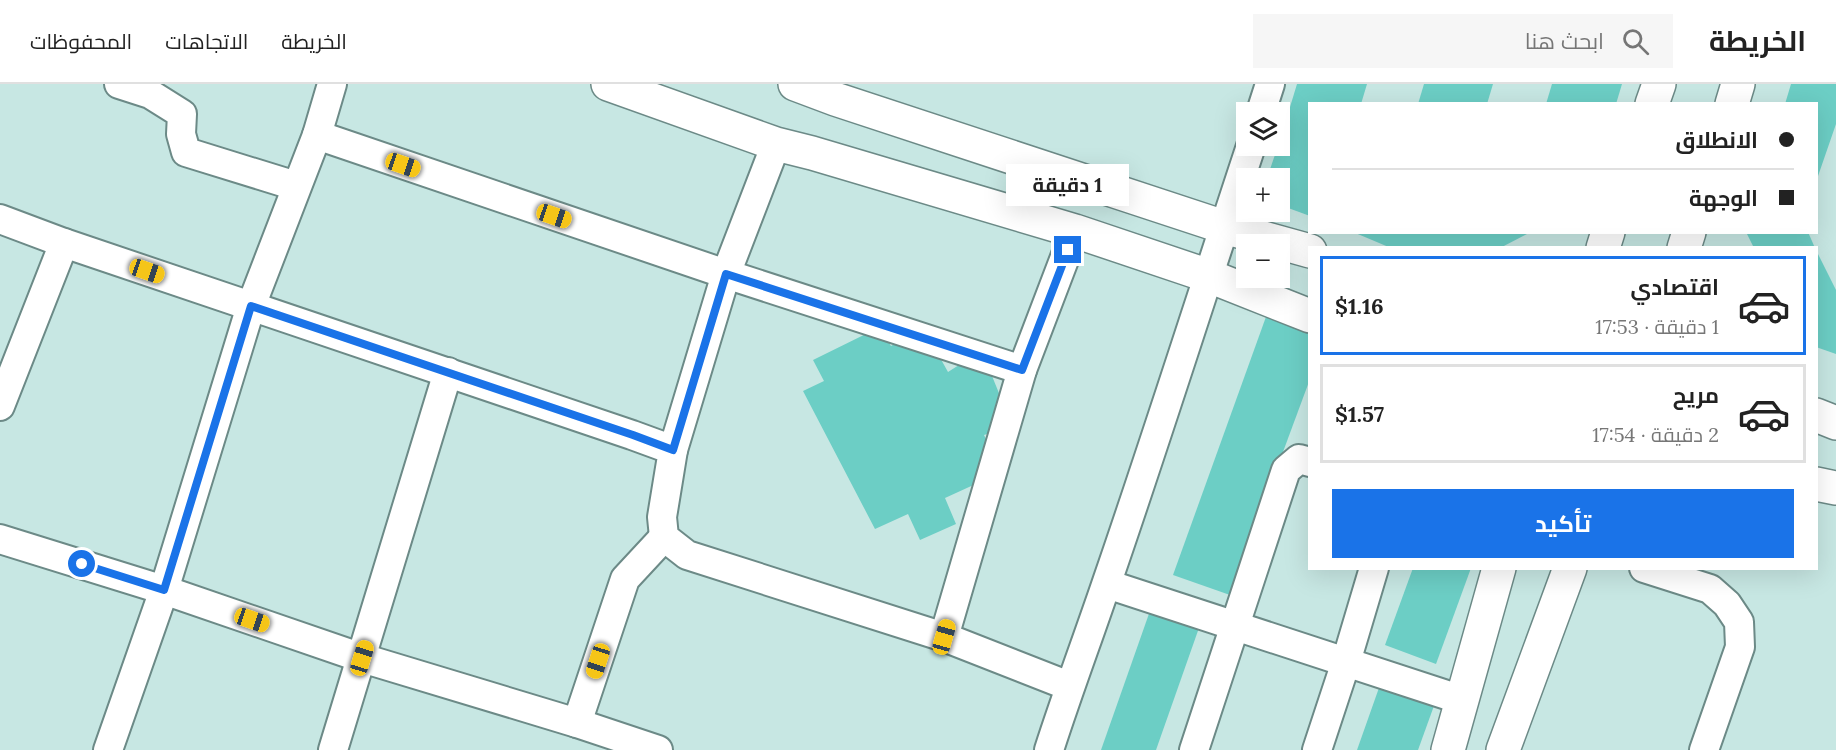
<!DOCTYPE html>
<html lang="ar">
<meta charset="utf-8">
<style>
body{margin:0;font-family:Lora,Cairo,serif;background:#f6f6f6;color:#222;direction:rtl;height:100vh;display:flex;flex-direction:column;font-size:22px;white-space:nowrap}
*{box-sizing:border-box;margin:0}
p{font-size:20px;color:#767676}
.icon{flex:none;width:33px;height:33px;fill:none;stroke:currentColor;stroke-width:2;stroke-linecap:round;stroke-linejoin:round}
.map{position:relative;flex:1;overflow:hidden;direction:ltr}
.sheet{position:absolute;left:1308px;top:162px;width:510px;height:324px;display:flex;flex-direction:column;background:#fff;border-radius:0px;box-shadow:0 6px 24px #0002;direction:rtl}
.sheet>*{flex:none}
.top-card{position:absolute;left:1308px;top:18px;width:510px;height:132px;border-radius:0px;box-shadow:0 6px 24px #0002;direction:rtl;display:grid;align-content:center;height:132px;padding:0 24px;background:#fff}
.tools{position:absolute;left:1236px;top:18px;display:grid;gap:12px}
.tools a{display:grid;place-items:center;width:54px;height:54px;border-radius:0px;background:#fff;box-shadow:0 6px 24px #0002;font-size:30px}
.end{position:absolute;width:27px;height:27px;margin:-14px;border:8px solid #1a73e8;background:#fff;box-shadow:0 0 0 3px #fff}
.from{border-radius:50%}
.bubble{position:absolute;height:42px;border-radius:0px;background:#fff;box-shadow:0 6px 24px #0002;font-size:20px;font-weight:700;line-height:42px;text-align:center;direction:rtl}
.car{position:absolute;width:18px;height:36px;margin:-18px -9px;border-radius:8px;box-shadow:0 0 4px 2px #0007;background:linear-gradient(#f5c518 24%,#345 0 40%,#f5c518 0 76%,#345 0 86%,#f5c518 0)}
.top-card b{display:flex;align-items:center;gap:21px;height:57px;font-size:22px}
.top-card b+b{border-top:2px solid #e0e0e0}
.top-card i{width:15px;height:15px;background:#222}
ul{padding:10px 0 0;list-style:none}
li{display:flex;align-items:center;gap:18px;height:99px;margin:0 12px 9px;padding:0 12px;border:3px solid #e0e0e0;border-radius:0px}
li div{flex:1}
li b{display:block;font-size:22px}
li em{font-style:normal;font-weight:700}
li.on{border-color:#1a73e8}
li>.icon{width:54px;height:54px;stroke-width:1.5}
.button{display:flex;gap:12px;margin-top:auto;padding:12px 24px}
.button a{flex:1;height:69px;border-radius:0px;background:#1a73e8;color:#fff;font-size:24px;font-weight:700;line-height:69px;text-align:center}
header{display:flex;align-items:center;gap:36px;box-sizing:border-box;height:84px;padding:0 30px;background:#fff;border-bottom:2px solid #e0e0e0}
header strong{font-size:28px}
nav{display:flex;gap:33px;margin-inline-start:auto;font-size:21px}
.search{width:420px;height:54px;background:#f6f6f6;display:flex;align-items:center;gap:15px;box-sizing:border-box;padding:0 21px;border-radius:0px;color:#767676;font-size:22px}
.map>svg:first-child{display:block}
.building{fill:#6ccec5}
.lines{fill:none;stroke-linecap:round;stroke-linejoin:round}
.minor-casing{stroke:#6c8a87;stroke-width:32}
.tertiary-casing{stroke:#6c8a87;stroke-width:36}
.minor{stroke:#fff;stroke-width:28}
.tertiary{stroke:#fff;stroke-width:33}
.route{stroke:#1a73e8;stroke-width:8}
</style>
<header>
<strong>الخريطة</strong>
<div class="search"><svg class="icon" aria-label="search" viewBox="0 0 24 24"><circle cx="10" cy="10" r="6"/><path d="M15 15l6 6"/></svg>ابحث هنا</div>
<nav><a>الخريطة</a><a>الاتجاهات</a><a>المحفوظات</a></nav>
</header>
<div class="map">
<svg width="1836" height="666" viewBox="0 0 1836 666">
<rect width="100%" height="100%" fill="#c7e7e3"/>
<g class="building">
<polygon points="1297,0 1367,0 1361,20 1310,20 1310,132 1280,121 1280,94 1267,94 1278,62 1280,62 1280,56"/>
<polygon points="1424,0 1493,0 1487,20 1418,20"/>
<polygon points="1552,0 1622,0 1616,20 1546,20"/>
<polygon points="1791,0 1836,0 1836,40 1817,95 1816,20 1785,20"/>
<polygon points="1353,148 1531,148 1500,164 1391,164"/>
<polygon points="1746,148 1808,148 1815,164 1754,164"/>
<polygon points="1816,166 1836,206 1836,270 1816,263"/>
<polygon points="1267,230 1310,245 1310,295 1230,511 1173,491"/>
<polygon points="880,243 891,262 905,254 938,270 948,288 959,281 992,292 1003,319 1000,346 984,351 992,367 980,398 945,414 956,440 920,456 908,430 875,445 803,307 824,297 813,276"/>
<polygon points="1413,484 1471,484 1436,580 1385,561"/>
<polygon points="1151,524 1200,541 1156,666 1101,666"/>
<polygon points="1380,601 1435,619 1418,666 1357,666"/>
</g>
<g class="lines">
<defs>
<g id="minor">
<polyline points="119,0 150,10 182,30 181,50 186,68 296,102"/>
<polyline points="1261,28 1270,0"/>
<polyline points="317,51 726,190 1022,286"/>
<polyline points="0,135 64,159 632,351 673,366 662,433 664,453 687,471 944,553 1069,602"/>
<polyline points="0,322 64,159"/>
<polyline points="673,366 726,190 776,60"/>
<polyline points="0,455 164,506 362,574 577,639 658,666"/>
<polyline points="1644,484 1710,505 1727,520 1739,538 1740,563 1704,666"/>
<polyline points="1107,500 1462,616"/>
<polyline points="944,553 1022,286 1075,147"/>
<polyline points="577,639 625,495 664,453"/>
<polyline points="108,666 164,506 251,222 317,51 332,0"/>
<polyline points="333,666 448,288"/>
<path d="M 1049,666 C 1067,610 1088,554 1107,498 C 1157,353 1203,207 1251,62"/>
<polyline points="1194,666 1286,386 1299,375 1310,378"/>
<polyline points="1317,666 1346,578 1374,484"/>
</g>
<g id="tertiary">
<polyline points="608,0 776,60 812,69 1075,147 1209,192 1310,232"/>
<polyline points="795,0 835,15 1224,143 1310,167"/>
<polyline points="1652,20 1659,0"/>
<polyline points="1732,20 1738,0"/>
<polyline points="1603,164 1608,148"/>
<polyline points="1684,164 1689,148"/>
<polyline points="1816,331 1836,339"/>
<polyline points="1816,400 1836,404"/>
<polyline points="1448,666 1499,484"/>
<polyline points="1503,666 1570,484"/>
</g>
</defs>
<use href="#minor" class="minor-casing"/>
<use href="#tertiary" class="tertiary-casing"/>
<use href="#minor" class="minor"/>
<use href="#tertiary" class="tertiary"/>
</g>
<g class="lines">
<polyline class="route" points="82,480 164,506 251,222 633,351 673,366 726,190 1022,286 1068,166"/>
</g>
</svg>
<div class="tools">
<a><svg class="icon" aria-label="layers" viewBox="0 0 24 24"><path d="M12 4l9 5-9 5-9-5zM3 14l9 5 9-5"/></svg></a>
<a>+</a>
<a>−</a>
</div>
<i class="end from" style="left:82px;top:480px"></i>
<i class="end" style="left:1068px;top:166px"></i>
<div class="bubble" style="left:1006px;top:80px;width:123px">1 دقيقة</div>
<i class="car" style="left:403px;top:81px;rotate:109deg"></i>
<i class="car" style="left:554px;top:132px;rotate:109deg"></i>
<i class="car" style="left:147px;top:187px;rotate:109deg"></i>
<i class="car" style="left:252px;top:536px;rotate:109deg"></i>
<i class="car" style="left:944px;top:553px;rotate:16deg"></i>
<i class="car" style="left:362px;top:574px;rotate:17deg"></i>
<i class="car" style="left:598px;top:577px;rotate:198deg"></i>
<div class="top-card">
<b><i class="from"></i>الانطلاق</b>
<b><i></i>الوجهة</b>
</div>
<section class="sheet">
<ul>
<li class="on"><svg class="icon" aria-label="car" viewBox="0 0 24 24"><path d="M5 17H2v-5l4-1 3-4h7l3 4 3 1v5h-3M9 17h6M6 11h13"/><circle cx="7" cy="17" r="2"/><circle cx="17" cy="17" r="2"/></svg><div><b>اقتصادي</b><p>1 دقيقة · 17:53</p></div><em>$1.16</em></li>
<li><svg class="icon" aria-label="car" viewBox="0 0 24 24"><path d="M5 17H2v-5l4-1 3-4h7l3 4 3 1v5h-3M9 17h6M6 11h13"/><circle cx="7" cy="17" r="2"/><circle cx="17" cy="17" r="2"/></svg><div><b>مريح</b><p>2 دقيقة · 17:54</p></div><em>$1.57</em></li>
</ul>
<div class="button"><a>تأكيد</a></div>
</section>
</div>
